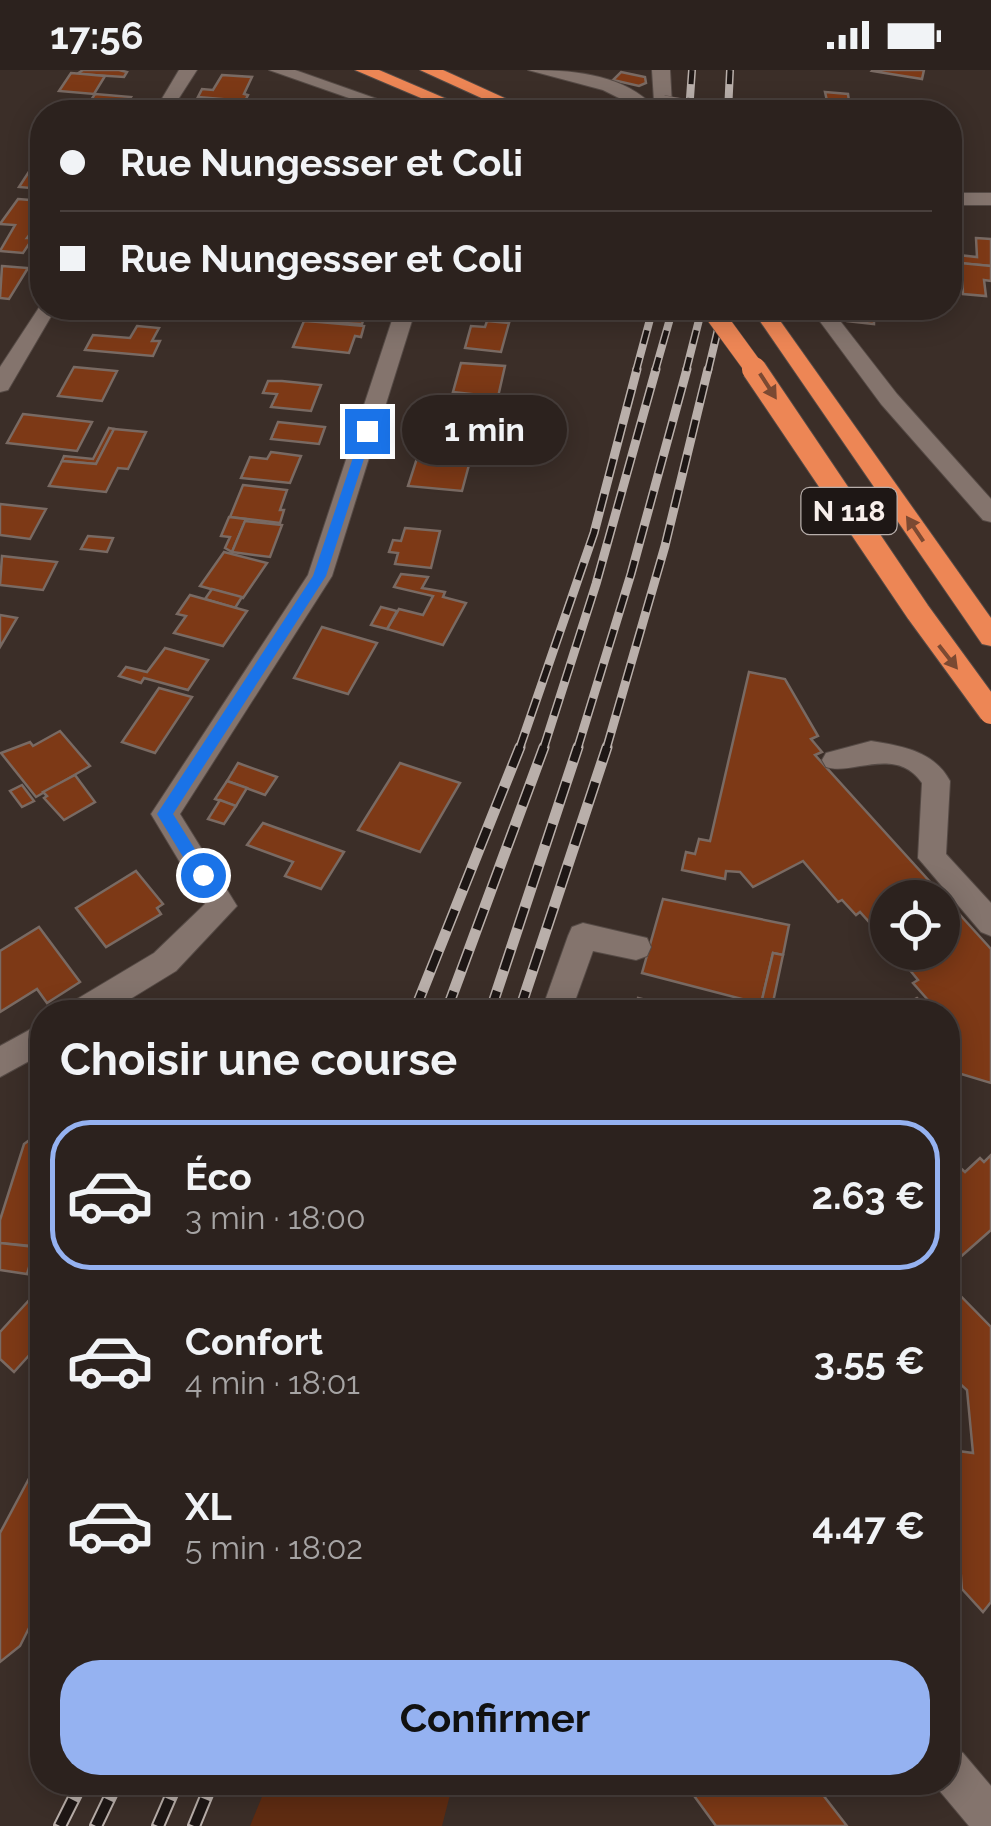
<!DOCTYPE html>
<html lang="fr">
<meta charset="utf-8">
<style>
body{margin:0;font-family:Raleway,sans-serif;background:#382f2b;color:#f1f3f6;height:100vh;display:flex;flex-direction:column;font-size:38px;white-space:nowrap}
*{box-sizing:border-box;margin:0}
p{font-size:32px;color:#a6a4a4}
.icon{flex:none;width:55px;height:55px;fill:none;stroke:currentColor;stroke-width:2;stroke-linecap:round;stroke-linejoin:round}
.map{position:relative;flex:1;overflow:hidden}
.panel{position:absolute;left:30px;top:930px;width:930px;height:795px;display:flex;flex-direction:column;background:#2c221e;border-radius:40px;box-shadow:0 5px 25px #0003,0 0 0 2px #483f3c}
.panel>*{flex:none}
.banner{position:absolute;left:30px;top:30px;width:932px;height:220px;border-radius:40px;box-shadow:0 5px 25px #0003,0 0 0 2px #483f3c;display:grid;align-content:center;height:220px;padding:0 30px;background:#2c221e}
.controls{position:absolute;left:870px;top:810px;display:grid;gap:20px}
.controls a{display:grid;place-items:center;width:90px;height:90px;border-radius:50%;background:#2c221e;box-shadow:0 5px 25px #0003,0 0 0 2px #483f3c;font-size:50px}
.end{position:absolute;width:45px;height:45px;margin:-22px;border:12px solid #1a73e8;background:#fff;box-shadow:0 0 0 5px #fff}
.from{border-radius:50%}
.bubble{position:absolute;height:70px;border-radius:35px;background:#2c221e;box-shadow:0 5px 25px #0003,0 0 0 2px #483f3c;font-size:32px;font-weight:700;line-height:70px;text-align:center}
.banner b{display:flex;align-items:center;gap:35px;height:95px;font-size:38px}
.banner b+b{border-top:2px solid #483f3c}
.banner i{width:25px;height:25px;background:#f1f3f6}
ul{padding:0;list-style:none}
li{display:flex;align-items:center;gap:30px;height:150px;margin:0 20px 15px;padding:0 10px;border:5px solid transparent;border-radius:40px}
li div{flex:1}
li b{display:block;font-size:38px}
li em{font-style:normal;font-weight:700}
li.selected{border-color:#95b2f1}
li>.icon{width:90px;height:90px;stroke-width:1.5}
h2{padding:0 30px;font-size:45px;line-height:120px}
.primary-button{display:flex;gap:20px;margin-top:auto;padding:20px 30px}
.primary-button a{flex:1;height:115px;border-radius:40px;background:#95b2f1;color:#111;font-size:40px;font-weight:700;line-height:115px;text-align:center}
.status{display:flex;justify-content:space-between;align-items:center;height:70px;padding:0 50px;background:#2c221e;direction:ltr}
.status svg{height:28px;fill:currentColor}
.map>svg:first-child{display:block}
.green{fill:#5f2c12}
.building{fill:#7d3916;stroke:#796a63;stroke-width:2.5}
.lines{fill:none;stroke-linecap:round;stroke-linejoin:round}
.minor-casing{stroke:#554a45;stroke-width:2}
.highway-casing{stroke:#554a45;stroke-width:2}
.minor{fill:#84746d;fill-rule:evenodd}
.highway{fill:#ed8655;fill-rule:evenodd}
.rail-far3-casing{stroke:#b9afaa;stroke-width:8}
.rail-far2-casing{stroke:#b9afaa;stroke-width:9}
.rail-far1-casing{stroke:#b9afaa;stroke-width:11}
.rail-casing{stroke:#b9afaa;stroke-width:14}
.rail-far3{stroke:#1e1715;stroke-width:5;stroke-dasharray:14;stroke-linecap:butt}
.rail-far2{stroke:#1e1715;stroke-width:6;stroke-dasharray:18;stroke-linecap:butt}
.rail-far1{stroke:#1e1715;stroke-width:8;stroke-dasharray:22;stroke-linecap:butt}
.rail{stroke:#1e1715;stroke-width:10;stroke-dasharray:29;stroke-linecap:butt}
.minor-bridge-casing{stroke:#554a45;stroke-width:20;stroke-linecap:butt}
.highway-bridge-far1-casing{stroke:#554a45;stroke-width:20;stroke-linecap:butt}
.highway-bridge-casing{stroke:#554a45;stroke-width:26;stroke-linecap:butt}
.minor-bridge{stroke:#84746d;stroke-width:19}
.highway-bridge-far1{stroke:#ed8655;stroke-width:19}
.highway-bridge{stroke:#ed8655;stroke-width:24}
.oneway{fill:#7b4932}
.route{fill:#1a73e8}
.labels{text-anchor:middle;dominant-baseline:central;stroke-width:8;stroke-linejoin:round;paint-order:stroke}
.shield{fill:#1e1715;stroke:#b7aeab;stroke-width:2.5}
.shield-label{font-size:28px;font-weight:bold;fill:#f8efeb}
</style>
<div class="status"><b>17:56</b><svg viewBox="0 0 49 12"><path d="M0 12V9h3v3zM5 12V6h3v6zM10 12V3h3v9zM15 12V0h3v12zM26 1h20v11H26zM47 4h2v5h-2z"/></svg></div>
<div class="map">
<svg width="991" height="1756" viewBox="0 0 991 1756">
<rect width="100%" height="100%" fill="#3b2e28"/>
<polygon class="green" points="268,1712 453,1712 453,1713 442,1756 250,1756"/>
<g class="building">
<polygon points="83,0 119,0 127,2 124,7 77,4"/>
<polygon points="924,0 922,9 872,1 873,0"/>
<polygon points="621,2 645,7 646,13 639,16 613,10"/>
<polygon points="71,3 83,4 105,6 94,24 59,21"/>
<polygon points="222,5 252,7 244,24 248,25 245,31 198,27 202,19 213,20"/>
<polygon points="825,22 848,24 850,38 858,38 859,42 774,42 776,36 811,37 816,32 827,31"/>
<polygon points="95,24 131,27 122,42 83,42"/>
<polygon points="42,96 42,119 19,117 30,100 39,101"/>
<polygon points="18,129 42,131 42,148 27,168 33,168 23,183 0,181 15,155 0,154"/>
<polygon points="976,168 991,169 991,196 958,193 958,185 977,187"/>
<polygon points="950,192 991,196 991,211 984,210 986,226 963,224 962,202 950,201"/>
<polygon points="2,196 28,198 9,229 0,228"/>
<polygon points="310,238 367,238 362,254 305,251"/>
<polygon points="841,240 874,243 874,254 847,251"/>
<polygon points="304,251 319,252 364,256 361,267 355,266 349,283 293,277"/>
<polygon points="487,251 509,253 501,282 465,278 471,256 485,257"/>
<polygon points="137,256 159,258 152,271 160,271 153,286 85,280 93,265 130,268"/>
<polygon points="461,293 505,296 498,327 453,322"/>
<polygon points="74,297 117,301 102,331 58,326"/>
<polygon points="268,311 282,311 321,315 311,341 271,337 277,324 263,323"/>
<polygon points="480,333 519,337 516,350 477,346"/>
<polygon points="23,344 92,352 77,381 7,373"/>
<polygon points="278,352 325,357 319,374 271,369"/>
<polygon points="109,358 114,359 96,394 62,391 64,386 93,389"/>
<polygon points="114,359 146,362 128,399 118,398 106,422 49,416 62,391 96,394"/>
<polygon points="271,382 301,386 290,413 241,408 250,387 267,389"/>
<polygon points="418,385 470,391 462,421 408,416"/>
<polygon points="243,415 287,420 280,440 284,440 280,453 230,447"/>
<polygon points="0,434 27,437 46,439 30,469 0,465"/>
<polygon points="229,447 246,449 232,482 225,478 230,467 221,466"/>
<polygon points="245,451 282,455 270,487 232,482"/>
<polygon points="405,458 440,461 431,498 395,494 398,483 389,482 393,470 401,471"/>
<polygon points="88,466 113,468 107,482 81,479"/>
<polygon points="224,482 267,493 243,528 200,516"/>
<polygon points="2,486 57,492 43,520 0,515"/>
<polygon points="401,504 428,507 422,518 445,522 443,527 466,533 443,575 387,559 399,539 423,545 433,526 394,517"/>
<polygon points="212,519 242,527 235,538 205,529"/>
<polygon points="190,525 247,541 223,576 174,563 186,546 177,544"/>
<polygon points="381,537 397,541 387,559 371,555"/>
<polygon points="0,545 17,548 0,577"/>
<polygon points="322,557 377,573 348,624 294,608"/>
<polygon points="165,578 208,590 188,620 144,608 141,613 119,606 126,597 147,602"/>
<polygon points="749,602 785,609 818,666 811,669 822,682 815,685 991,879 991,1013 948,1000 948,942 890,942 917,928 922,933 928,930 913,913 918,910 909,899 913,882 942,882 942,828 888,828 888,855 870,853 860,842 856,845 842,830 838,832 803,791 753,817 740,802 726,801 725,809 682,800 686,782 695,784 699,769 710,771"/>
<polygon points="159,618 192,627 155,683 122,672"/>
<polygon points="60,661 90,696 36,727 1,683 30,672 33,676"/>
<polygon points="238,693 277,707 265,725 227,711"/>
<polygon points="400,693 460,713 420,782 358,760"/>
<polygon points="75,705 95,732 64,750 44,728 47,726 43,722"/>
<polygon points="227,711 247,718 236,736 215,729"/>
<polygon points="22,715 34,731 22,737 10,721"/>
<polygon points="220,730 236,736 224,754 208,749"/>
<polygon points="263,753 344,782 321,819 285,806 293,792 247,775"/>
<polygon points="136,801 163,834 157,838 161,844 106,877 76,838"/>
<polygon points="663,829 789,855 783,885 773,883 761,934 642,903"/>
<polygon points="39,857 80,912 47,933 37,919 0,942 0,881"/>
<polygon points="773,883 783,885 772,937 761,934"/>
<polygon points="638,928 694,942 634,942"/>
<polygon points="42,1061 42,1177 0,1173 0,1150 24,1074"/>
<polygon points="991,1085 991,1160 948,1198 948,1087 965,1102 980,1088 984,1092"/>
<polygon points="0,1173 35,1177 27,1204 0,1200"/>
<polygon points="948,1213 991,1257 991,1532 983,1542 962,1519 951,1380 973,1383 967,1320 948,1303"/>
<polygon points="42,1216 42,1271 14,1302 0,1289 0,1262"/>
<polygon points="948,1380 951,1380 955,1431 948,1430"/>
<polygon points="42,1384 42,1532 20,1576 0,1592 0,1463"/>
<polygon points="684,1712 813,1712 847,1756 716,1756"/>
</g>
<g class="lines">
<defs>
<g id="minor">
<polygon points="179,0 197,0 170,42 154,42"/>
<polygon points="269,0 295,0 414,42 389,42"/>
<path d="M 528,0 C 568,0 618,3 649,32 L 654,31 L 652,0 L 670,0 L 672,35 L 648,42 L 608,42 L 610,38 L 631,34 L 603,20 Z"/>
<rect x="950" y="123" width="41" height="12"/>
<polygon points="42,233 42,238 56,238 8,320 0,322 0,297"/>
<polygon points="396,238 416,238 332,506 180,744 237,836 176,901 109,942 68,942 72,932 154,883 205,834 151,744 308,505"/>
<polygon points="810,238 830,238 897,324 991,429 991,452 983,450 881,334"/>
<path d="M 871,671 C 902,676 934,681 950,711 L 946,784 L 991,833 L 991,866 L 981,862 L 918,788 L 922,713 C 896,675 852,706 826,697 L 822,690 L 826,683 Z"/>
<polygon points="583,853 647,868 651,877 647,886 636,890 593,881 571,942 541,942 568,866 572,857"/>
<polygon points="42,953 42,984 0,1007 0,976"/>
<polygon points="948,1677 963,1683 991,1716 991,1756 969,1756 933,1713 948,1712"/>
</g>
<g id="highway">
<polygon points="355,0 379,0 477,42 454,42"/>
<polygon points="420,0 443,0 535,42 512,42"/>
<polygon points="751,238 771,238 991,548 991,576 982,574"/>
</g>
</defs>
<use href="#minor" class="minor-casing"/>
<use href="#highway" class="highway-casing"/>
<use href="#minor" class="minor"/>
<use href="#highway" class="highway"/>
<defs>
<g id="rail-far3">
<polyline points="689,42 692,0"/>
<polyline points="728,42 730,0"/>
<polyline points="636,301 653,238"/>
<polyline points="655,301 673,238"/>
<polyline points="686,301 702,238"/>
<polyline points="708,301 723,238"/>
</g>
<g id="rail-far2">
<polyline points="519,680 594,463 637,299"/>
<polyline points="543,680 596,514 656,299"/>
<polyline points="577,680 631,504 687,299"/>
<polyline points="606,680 665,476 708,299"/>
</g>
<g id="rail-far1">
<polyline points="414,942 520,677"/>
<polyline points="446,942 544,677"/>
<polyline points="490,942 578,677"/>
<polyline points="519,942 607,677"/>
</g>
<g id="rail">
<polyline points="60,1756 82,1712"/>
<polyline points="96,1756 117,1712"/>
<polyline points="158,1756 177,1712"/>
<polyline points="194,1756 212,1712"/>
</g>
</defs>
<use href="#rail-far3" class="rail-far3-casing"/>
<use href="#rail-far2" class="rail-far2-casing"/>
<use href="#rail-far1" class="rail-far1-casing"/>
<use href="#rail" class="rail-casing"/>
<use href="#rail-far3" class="rail-far3"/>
<use href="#rail-far2" class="rail-far2"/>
<use href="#rail-far1" class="rail-far1"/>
<use href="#rail" class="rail"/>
<defs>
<polyline id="minor-bridge" points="663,35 706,42"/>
<polyline id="highway-bridge-far1" points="710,238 756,301"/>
<polyline id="highway-bridge" points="754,299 918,542 991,642"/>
</defs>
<use href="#minor-bridge" class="minor-bridge-casing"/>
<use href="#highway-bridge-far1" class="highway-bridge-far1-casing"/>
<use href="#highway-bridge" class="highway-bridge-casing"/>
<use href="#minor-bridge" class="minor-bridge"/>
<use href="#highway-bridge-far1" class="highway-bridge-far1"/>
<use href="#highway-bridge" class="highway-bridge"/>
</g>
<defs><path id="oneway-solid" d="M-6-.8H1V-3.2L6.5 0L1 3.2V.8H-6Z" transform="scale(2.5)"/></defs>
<g class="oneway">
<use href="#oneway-solid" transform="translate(768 316) rotate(57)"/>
<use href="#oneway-solid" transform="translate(915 459) rotate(-124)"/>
<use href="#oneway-solid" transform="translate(948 587) rotate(52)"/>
</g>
<polygon class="route" points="363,358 373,361 326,506 173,744 211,805 209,810 197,810 157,744 313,506"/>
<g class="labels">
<rect class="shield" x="801.5" y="418" width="95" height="46" rx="8"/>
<g class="shield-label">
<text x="849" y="441">N 118</text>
</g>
</g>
</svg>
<div class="controls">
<a><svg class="icon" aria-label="locate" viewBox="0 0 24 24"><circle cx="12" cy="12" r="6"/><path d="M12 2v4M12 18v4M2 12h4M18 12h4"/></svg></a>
</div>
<i class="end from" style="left:203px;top:805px"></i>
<i class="end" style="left:367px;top:361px"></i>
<div class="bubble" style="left:402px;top:325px;width:165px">1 min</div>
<div class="banner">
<b><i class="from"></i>Rue Nungesser et Coli</b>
<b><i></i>Rue Nungesser et Coli</b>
</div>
<section class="panel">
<h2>Choisir une course</h2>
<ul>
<li class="selected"><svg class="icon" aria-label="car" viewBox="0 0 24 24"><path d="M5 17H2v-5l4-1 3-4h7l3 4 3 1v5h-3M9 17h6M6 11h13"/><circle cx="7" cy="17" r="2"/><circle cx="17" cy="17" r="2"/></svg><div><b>Éco</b><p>3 min · 18:00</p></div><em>2.63 €</em></li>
<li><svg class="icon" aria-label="car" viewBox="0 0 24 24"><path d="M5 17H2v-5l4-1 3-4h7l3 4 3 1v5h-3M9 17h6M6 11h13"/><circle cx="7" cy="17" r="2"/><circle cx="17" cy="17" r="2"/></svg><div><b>Confort</b><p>4 min · 18:01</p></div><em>3.55 €</em></li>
<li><svg class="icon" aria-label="car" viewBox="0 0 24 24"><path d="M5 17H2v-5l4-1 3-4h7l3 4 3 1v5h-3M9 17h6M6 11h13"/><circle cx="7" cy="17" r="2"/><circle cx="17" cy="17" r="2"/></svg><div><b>XL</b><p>5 min · 18:02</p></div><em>4.47 €</em></li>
</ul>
<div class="primary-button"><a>Confirmer</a></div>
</section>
</div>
